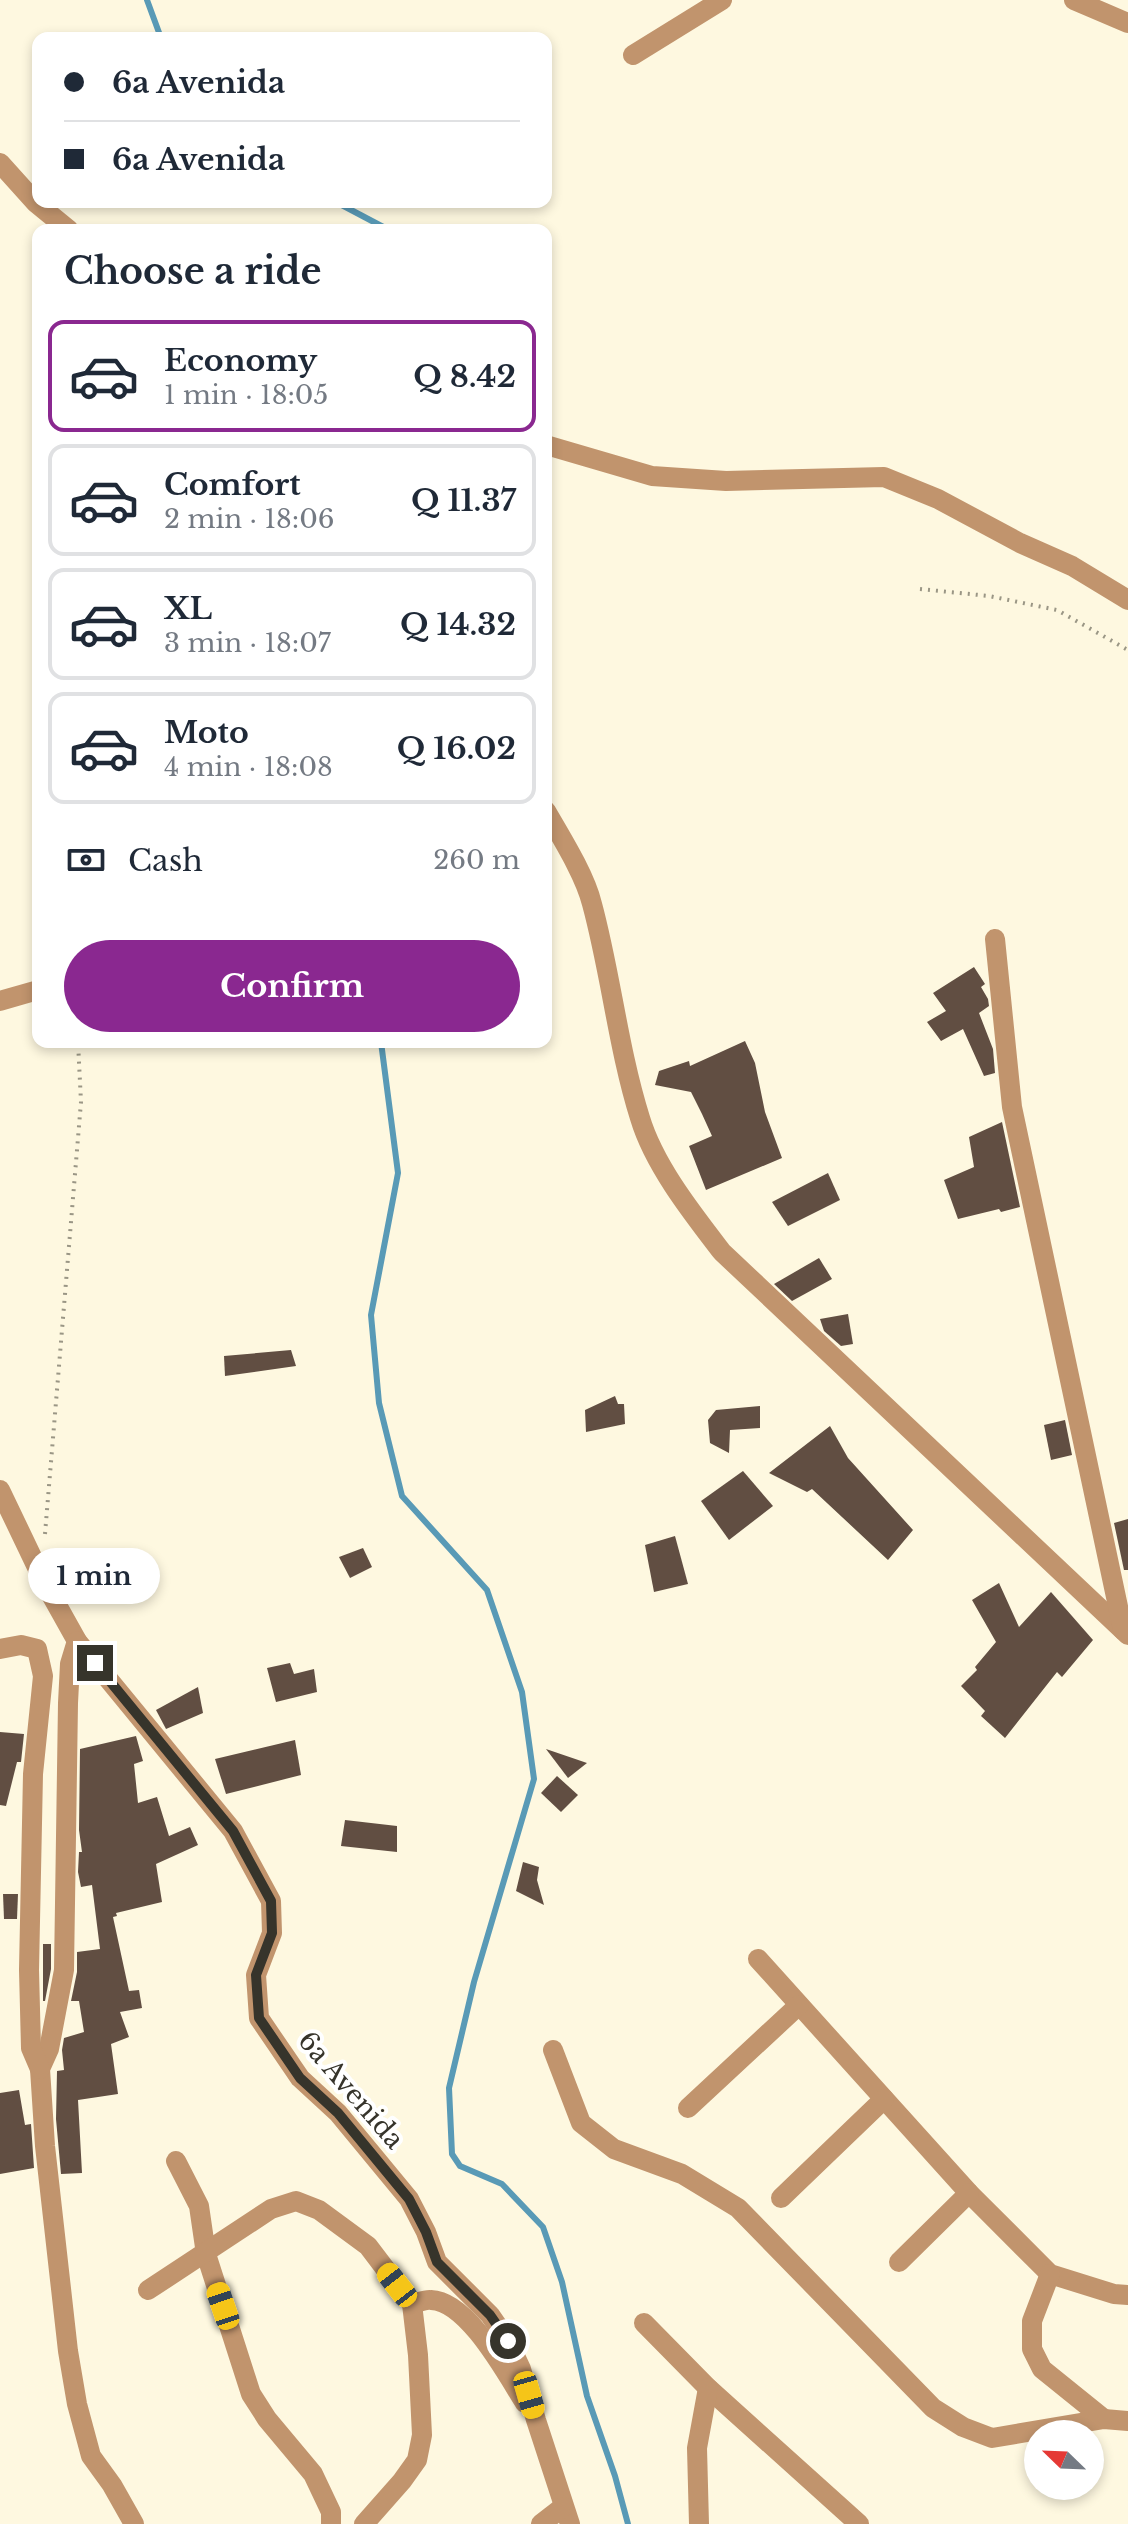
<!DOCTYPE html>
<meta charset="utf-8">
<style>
body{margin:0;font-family:"Libre Baskerville",serif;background:#f2f2f3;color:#1f2937;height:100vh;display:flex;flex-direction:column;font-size:30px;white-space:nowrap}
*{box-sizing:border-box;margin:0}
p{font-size:26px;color:#747a83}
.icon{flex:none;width:44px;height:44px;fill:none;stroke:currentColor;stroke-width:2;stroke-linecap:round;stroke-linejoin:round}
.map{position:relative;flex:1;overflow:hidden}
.drawer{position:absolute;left:32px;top:224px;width:520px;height:824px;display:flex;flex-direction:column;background:#fff;border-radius:16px;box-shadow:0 4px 12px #0003}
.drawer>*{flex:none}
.banner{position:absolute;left:32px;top:32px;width:520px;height:176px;border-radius:16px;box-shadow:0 4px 12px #0003;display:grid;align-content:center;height:176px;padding:0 32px;background:#fff}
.needle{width:52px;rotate:293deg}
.controls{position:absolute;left:1024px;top:2420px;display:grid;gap:16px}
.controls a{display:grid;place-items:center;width:80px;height:80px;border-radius:50%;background:#fff;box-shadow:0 4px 12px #0003;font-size:40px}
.end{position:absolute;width:36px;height:36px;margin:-18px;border:10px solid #36342b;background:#fff;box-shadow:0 0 0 4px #fff}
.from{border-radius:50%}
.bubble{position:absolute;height:56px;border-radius:28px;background:#fff;box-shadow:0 4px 12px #0003;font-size:26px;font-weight:700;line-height:56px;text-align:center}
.car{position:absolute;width:24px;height:48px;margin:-24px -12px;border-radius:10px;box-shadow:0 0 6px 2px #0007;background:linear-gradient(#f5c518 24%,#345 0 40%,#f5c518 0 76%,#345 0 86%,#f5c518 0)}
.banner b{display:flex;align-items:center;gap:28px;height:76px;font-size:30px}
.banner b+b{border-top:2px solid #e0e1e3}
.banner i{width:20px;height:20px;background:#1f2937}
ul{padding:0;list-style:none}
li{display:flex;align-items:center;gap:24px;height:112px;margin:0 16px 12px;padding:0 16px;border:4px solid #e0e1e3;border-radius:16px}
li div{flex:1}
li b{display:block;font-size:30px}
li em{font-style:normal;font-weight:700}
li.selected{border-color:#8a2890}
li>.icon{width:72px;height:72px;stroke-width:1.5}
h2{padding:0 32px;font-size:36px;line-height:96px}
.pay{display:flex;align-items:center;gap:20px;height:88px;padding:0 32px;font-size:30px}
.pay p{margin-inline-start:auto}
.button{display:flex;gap:16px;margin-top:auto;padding:16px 32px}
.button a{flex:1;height:92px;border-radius:48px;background:#8a2890;color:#fff;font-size:32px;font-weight:700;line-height:92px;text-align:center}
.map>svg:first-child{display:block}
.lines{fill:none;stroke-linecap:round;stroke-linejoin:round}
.stream{stroke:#599ab6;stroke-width:6}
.building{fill:#614e42}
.path{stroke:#9a9685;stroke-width:4;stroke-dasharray:2 6;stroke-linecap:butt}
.minor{stroke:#c1946d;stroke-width:20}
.route{stroke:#36342b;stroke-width:10}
.labels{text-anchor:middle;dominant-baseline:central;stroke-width:8;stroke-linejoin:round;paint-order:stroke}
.street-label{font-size:26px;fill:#36342b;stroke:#fff}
</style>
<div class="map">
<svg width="1128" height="2524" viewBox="0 0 1128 2524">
<rect width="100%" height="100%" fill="#fef8e0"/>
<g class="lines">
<g class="stream">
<polyline points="147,0 161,38"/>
<polyline points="336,202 389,230"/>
<polyline points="381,1042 398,1173 371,1315 379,1403 402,1496 487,1590 522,1692 534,1779 474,1982 449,2088 452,2154 460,2166 502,2184 543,2227 562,2282 587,2396 615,2476 628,2524"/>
</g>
</g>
<g class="building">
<polygon points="974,967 985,984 981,987 988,999 989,1006 979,1013 993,1049 995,1073 984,1076 963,1029 941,1041 927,1022 946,1011 933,993"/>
<polygon points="745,1041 755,1063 765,1112 782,1158 706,1190 689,1146 712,1136 702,1114 691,1092 655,1085 659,1071 689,1061 690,1066"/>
<polygon points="1002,1122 1020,1207 1001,1212 999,1209 958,1219 944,1180 974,1167 969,1137"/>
<polygon points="828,1173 840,1200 788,1226 772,1202"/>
<polygon points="819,1258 832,1279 792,1301 774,1284"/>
<polygon points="848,1314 853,1344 841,1346 824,1331 820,1319"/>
<polygon points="291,1350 296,1366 225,1376 224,1356"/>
<polygon points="615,1396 618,1404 624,1404 625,1424 586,1432 585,1410"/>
<polygon points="760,1406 760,1428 730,1430 729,1453 710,1443 708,1420 716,1410"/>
<polygon points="1065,1420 1072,1455 1051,1460 1044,1425"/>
<polygon points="830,1426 848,1458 913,1530 888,1560 812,1489 807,1492 769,1473"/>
<polygon points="743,1471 773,1506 729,1540 701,1501"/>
<polygon points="1128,1519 1128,1570 1124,1570 1114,1523"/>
<polygon points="675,1536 688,1584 654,1592 645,1545"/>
<polygon points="363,1548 372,1567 350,1578 339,1557"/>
<polygon points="999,1583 1019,1627 1051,1592 1093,1640 1062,1677 1057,1672 1005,1738 981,1716 985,1711 961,1686 977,1670 975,1667 996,1642 972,1600"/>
<polygon points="290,1663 294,1674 314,1669 317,1692 276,1702 267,1668"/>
<polygon points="198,1687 203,1713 166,1729 156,1710"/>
<polygon points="0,1732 24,1734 21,1762 17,1762 6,1806 0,1805"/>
<polygon points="136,1736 143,1761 134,1764 138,1803 157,1797 169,1836 190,1827 198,1845 156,1864 162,1902 116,1913 117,1916 113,1917 129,1991 139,1990 142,2008 120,2012 129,2037 111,2044 118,2094 78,2100 82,2173 61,2174 56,2119 57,2071 64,2070 62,2050 64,2038 84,2032 79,2001 71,2001 77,1972 77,1952 100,1949 92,1885 81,1887 78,1872 79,1852 82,1852 79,1830 80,1749"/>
<polygon points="295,1740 301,1775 226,1794 215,1759"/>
<polygon points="546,1749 587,1763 568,1778"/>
<polygon points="557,1776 578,1795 561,1812 541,1793"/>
<polygon points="345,1820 397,1826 397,1852 341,1846"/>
<polygon points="523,1862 539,1867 537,1880 544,1905 516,1891"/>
<polygon points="3,1894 18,1894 17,1919 4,1919"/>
<polygon points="43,1944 51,1944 51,1969 45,2001 43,2001"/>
<polygon points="19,2090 25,2125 31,2124 34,2168 0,2174 0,2093"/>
</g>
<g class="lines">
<g class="path">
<polyline points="920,589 989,596 1057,610 1128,650"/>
<polyline points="45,1534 81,1102 78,1042"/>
</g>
<g class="minor">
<polyline points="1074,0 1128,23"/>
<polyline points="633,55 722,0"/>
<polyline points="0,163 36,203 69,230"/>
<polyline points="546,445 652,476 726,481 884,477 938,499 1020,543 1072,566 1128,600"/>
<path d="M 546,811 C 561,837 585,875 592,904 C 611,974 618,1048 640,1118 C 654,1165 692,1213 722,1252 L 1128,1635"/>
<polyline points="995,939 1012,1107 1123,1630"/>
<polyline points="0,1001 38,990"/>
<polyline points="0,1490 44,1582 77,1641 233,1831 271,1901 272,1933 256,1975 259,2018 300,2078 338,2113 409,2199 426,2232 437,2262 490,2315 508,2341 521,2369 536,2420 570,2524"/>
<polyline points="77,1641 70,1664 68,1703 64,1970 49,2049 40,2069 45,2146 68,2351 77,2404 91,2456 112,2485 134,2524"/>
<polyline points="0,1649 21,1645 37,1649 43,1676 33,1774 29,1970 31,2048 40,2069"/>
<polyline points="758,1959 969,2193 1050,2274 1114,2294 1128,2295"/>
<polyline points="553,2050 581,2123 614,2149 682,2174 738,2208 933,2408 963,2427 992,2438 1104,2419 1128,2421"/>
<polyline points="688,2108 799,2005"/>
<polyline points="176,2161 199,2206 206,2254 251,2394 267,2419 313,2474 331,2512 331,2524"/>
<polyline points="781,2198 884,2099"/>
<polyline points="899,2262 969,2193"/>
<polyline points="1050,2274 1032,2321 1032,2349 1042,2369 1104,2419"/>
<polyline points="148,2290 271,2209 296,2201 319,2210 368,2246 412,2304 418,2355 422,2435 417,2460 402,2481 364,2524"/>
<path d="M 412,2304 C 418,2303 425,2299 431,2300 C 468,2301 507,2375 525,2403"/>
<polyline points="644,2323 708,2388 859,2524"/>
<polyline points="541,2524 563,2507"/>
<polyline points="699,2524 697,2448 708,2388"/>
</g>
</g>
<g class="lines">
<polyline class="route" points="95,1663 233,1831 271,1901 272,1933 256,1975 259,2018 300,2078 338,2113 409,2199 426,2232 437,2262 490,2315 508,2341"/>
</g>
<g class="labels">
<g class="street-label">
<text transform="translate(351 2090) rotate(49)">6a Avenida</text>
</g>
</g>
</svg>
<div class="controls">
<a><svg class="needle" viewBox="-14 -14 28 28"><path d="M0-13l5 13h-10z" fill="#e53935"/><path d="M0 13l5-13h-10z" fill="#747a83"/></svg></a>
</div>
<i class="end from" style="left:508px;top:2341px"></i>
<i class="end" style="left:95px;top:1663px"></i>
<div class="bubble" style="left:28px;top:1548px;width:132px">1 min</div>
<i class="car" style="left:397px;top:2285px;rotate:322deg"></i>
<i class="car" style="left:223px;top:2306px;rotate:341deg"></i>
<i class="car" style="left:529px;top:2395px;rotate:164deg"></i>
<div class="banner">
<b><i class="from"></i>6a Avenida</b>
<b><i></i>6a Avenida</b>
</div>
<section class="drawer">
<h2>Choose a ride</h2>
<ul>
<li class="selected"><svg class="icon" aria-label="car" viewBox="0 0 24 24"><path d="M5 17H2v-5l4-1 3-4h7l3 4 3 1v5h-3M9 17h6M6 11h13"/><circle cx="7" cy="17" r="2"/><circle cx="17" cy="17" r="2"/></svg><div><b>Economy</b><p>1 min · 18:05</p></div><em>Q 8.42</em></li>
<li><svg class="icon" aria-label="car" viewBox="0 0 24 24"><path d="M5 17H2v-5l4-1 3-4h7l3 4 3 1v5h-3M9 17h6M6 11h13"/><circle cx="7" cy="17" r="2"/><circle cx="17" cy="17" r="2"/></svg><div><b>Comfort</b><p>2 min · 18:06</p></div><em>Q 11.37</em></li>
<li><svg class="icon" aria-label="car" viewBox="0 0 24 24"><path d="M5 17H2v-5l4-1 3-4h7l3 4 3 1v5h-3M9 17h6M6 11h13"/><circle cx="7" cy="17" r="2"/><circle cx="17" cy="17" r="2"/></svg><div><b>XL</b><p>3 min · 18:07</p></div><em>Q 14.32</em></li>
<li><svg class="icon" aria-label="car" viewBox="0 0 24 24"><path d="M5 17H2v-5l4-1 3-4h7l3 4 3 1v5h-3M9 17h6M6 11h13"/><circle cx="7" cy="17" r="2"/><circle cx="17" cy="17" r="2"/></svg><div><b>Moto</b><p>4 min · 18:08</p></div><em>Q 16.02</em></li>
</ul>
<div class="pay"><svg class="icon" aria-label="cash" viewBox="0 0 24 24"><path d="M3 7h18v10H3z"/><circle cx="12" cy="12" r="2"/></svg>Cash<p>260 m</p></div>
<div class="button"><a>Confirm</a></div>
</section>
</div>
